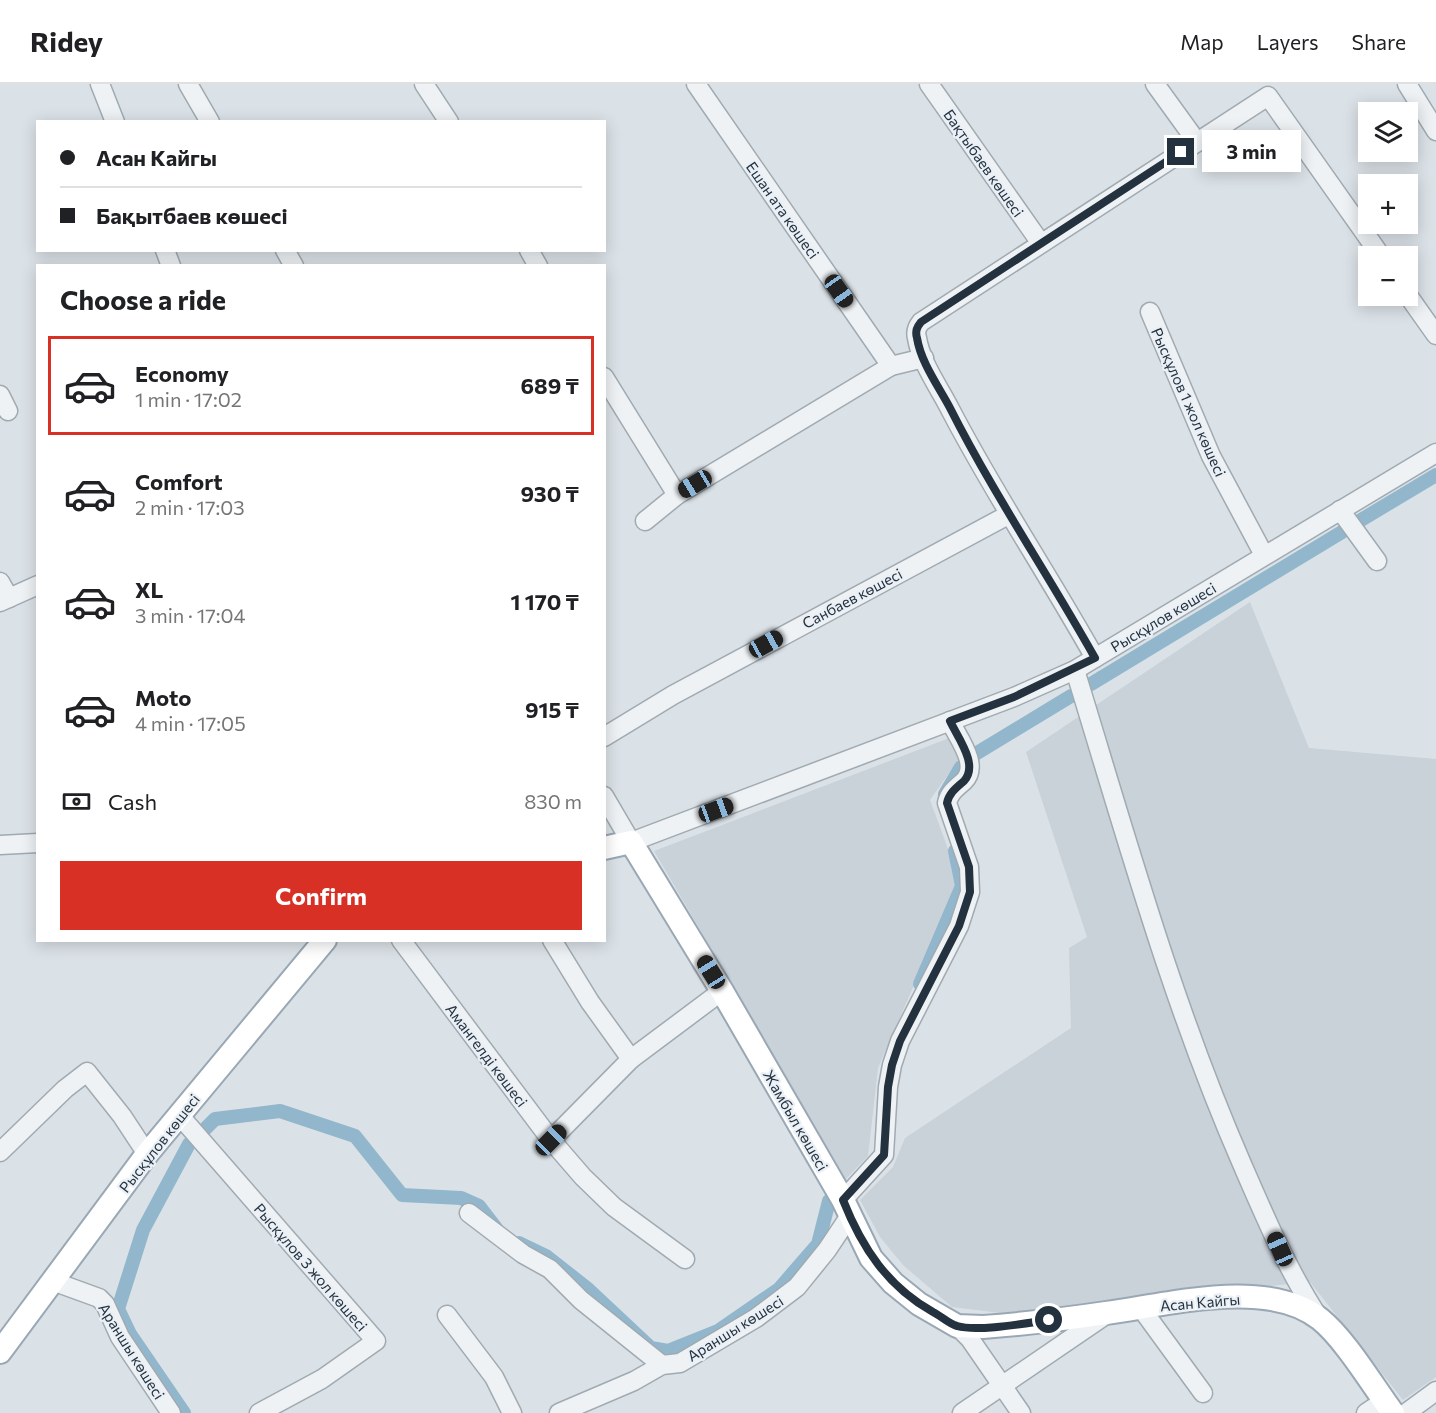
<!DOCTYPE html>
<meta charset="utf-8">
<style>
body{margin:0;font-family:Commissioner,sans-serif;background:#f2f2f2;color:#202124;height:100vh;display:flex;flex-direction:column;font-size:22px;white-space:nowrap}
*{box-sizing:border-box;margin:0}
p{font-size:20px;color:#757577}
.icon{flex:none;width:33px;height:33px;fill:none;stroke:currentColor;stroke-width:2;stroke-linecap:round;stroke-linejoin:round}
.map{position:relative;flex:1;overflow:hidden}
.side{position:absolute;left:36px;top:180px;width:570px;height:678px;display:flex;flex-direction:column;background:#fff;border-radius:0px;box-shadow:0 3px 15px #0003}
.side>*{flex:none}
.hud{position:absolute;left:36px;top:36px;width:570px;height:132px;border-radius:0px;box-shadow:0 3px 15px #0003;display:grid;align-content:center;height:132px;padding:0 24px;background:#fff}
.tools{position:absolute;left:1358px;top:18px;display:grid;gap:12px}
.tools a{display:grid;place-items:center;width:60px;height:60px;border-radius:0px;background:#fff;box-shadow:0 3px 15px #0003;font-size:30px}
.end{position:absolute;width:27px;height:27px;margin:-14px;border:8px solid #24323f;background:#fff;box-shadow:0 0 0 3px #fff}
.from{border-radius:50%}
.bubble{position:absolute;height:42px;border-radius:0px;background:#fff;box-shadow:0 3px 15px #0003;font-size:20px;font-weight:700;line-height:42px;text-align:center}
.car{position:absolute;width:18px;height:36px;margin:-18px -9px;border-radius:8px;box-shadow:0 0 4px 2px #0007;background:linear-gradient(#222 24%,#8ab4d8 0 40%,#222 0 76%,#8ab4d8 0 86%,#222 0)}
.hud b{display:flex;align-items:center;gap:21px;height:57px;font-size:22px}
.hud b+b{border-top:2px solid #e0e0e0}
.hud i{width:15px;height:15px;background:#202124}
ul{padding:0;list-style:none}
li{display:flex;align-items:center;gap:18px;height:99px;margin:0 12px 9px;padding:0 12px;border:3px solid transparent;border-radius:0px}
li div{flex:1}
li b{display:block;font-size:22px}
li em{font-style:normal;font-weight:700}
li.active{border-color:#d93025}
li>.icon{width:54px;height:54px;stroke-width:1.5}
h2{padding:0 24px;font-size:27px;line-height:72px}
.pay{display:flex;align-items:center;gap:15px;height:66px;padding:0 24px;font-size:22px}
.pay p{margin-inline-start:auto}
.primary-button{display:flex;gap:12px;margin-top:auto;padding:12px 24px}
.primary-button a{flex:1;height:69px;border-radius:0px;background:#d93025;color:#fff;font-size:24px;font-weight:700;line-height:69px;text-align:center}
header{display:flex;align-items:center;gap:36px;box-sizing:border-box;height:84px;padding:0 30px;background:#fff;border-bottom:2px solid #e0e0e0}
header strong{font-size:28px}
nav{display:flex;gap:33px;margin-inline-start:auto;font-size:21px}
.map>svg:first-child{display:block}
.built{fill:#c9d1d9}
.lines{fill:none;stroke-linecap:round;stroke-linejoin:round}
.canal{stroke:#92b7cc;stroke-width:14}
.minor-casing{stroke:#a0aab1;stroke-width:21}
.major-casing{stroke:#99a8b4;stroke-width:26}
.minor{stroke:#eef2f5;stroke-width:18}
.major{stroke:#fff;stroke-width:22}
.route{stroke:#24323f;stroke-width:8}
.labels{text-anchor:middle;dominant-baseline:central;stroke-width:4.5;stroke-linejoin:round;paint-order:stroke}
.street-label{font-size:15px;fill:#24323f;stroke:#eaf0f5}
</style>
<header>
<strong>Ridey</strong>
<nav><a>Map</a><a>Layers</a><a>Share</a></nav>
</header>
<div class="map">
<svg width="1436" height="1329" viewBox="0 0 1436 1329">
<rect width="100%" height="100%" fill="#dbe2e7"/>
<g class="built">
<polygon points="1250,518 1309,664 1436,675 1436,1293 1403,1316 1310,1198 1000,1229 952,1223 903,1181 880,1153 860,1116 893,1083 905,1054 1071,944 1069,864 1087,853 1026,668"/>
<polygon points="952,653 959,675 930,716 958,792 953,811 878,984 868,1072 846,1095 654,767"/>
</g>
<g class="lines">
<g class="canal">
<polyline points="1361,436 1436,391"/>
<polyline points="1091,600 1342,448"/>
<polyline points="977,669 1071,612"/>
<polyline points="945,710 961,683"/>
<polyline points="920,900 962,802 955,767"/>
<polyline points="205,1045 215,1035 280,1027 355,1052 402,1111 461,1114 479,1122 496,1144"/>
<polyline points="519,1159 546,1172 588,1205 651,1264 668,1267 718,1247 779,1205 818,1160 829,1117 842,1105"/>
<polyline points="184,1329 130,1250 118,1225 143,1146 189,1060"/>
</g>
<defs>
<g id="minor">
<polyline points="100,0 115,38"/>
<polyline points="188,0 210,38"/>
<polyline points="424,0 449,38"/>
<polyline points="696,0 891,282"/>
<polyline points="929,0 1040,158"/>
<polyline points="1155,0 1197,58"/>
<polyline points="1407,0 1436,47"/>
<polyline points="165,166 171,182"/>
<polyline points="285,166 294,182"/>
<polyline points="529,166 538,182"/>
<polyline points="1407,210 1436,251"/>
<polyline points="1150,228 1211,372 1264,471"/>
<polyline points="604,293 677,411"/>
<polyline points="0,311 8,327"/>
<polyline points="1340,426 1377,477"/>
<polyline points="645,437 677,411 891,282 924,274"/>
<polyline points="0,498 9,514"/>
<polyline points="0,518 38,501"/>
<path d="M 1095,574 C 1048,490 994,410 950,325 C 939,303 921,279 917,254 C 915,247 917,243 921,238 L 1268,12 L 1381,172"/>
<path d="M 1075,586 C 1126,752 1172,920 1242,1080 C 1265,1133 1287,1185 1319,1234"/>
<polyline points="604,653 673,611 1008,431"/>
<polyline points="604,712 631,758 1014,613 1075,586 1436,369"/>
<polyline points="0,761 38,759"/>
<polyline points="401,856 551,1056 583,1093 614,1123 685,1175"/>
<polyline points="552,856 590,918 631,975"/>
<polyline points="180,1032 376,1257 322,1295 259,1329"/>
<polyline points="551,1056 631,975 722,907"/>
<polyline points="0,1068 65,1005 87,988 122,1032 147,1070"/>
<path d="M 843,1116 L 884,1071 L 888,1003 L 892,981 L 900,957 L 959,842 L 970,808 L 969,783 L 947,719 C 949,709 956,704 964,697 C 980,681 958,654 950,637"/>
<polyline points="469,1129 523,1170 550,1185 581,1216 662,1281"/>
<polyline points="55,1198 99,1214 105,1220 120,1253 171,1329"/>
<polyline points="1141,1224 1203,1309"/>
<polyline points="447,1231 494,1293 512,1329"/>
<polyline points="957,1242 970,1255 1021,1329"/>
<polyline points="559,1329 634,1297 662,1281 680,1279 756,1234 797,1203 827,1166 849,1133"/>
<polyline points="962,1329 1107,1230"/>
<polyline points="1366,1329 1384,1317"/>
<polyline points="1406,1329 1436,1307"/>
</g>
<g id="major">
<path d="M 604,764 L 631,758 L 722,907 L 843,1116 L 871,1174 L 893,1199 L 919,1220 L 957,1242 L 983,1243 C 1024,1240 1065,1235 1106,1229 C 1167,1221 1267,1193 1320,1235 C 1345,1255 1373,1302 1393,1329"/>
<polyline points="0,1268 147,1070 325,856"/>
</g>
</defs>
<use href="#minor" class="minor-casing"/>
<use href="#major" class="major-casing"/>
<use href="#minor" class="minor"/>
<use href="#major" class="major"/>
</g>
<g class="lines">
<path class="route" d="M 1049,1236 C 1027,1239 978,1248 957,1242 C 949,1240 941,1232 933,1228 C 888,1203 862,1164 843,1116 L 884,1071 L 888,1003 L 892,981 L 900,957 L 959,842 L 970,808 L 969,783 L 947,719 C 949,709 956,704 964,697 C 979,681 958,654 950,637 L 1014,613 L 1095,574 C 1048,490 994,411 950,324 C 939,303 921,279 917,254 C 915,247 917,243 921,238 L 1181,68"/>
</g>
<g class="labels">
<g class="street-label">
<text transform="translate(984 79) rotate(55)">Бақтыбаев көшесі</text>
<text transform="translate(783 126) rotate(55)">Ешан ата көшесі</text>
<text transform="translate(1189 318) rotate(66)">Рысқұлов 1 жол көшесі</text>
<text transform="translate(852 514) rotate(-28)">Санбаев көшесі</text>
<text transform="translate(1163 533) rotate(-31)">Рысқұлов көшесі</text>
<text transform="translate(487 971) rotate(53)">Амангелді көшесі</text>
<text transform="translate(796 1036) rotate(60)">Жамбыл көшесі</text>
<text transform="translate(159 1059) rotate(-52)">Рысқұлов көшесі</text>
<text transform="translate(311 1183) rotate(49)">Рысқұлов 3 жол көшесі</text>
<text transform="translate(1200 1218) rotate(-5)">Асан Кайгы</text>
<text transform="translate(735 1244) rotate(-32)">Араншы көшесі</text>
<text transform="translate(132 1267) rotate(58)">Араншы көшесі</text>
</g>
</g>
</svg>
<div class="tools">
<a><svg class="icon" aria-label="layers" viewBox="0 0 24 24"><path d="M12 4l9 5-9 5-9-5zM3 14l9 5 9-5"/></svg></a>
<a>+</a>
<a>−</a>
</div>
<i class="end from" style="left:1049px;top:1236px"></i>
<i class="end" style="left:1181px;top:68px"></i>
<div class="bubble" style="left:1202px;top:46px;width:99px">3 min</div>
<i class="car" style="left:839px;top:207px;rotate:145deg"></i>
<i class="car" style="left:695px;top:400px;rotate:239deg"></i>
<i class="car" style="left:766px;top:560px;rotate:61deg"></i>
<i class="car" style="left:716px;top:726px;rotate:70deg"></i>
<i class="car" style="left:711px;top:888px;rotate:328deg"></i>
<i class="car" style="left:551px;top:1056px;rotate:45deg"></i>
<i class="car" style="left:1280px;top:1165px;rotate:336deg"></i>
<div class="hud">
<b><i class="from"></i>Асан Кайгы</b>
<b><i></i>Бақытбаев көшесі</b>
</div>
<section class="side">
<h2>Choose a ride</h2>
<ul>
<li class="active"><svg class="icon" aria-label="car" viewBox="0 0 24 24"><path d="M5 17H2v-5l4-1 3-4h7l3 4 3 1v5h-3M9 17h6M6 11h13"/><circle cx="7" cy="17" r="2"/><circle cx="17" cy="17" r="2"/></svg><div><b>Economy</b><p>1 min · 17:02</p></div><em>689 ₸</em></li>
<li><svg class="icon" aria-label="car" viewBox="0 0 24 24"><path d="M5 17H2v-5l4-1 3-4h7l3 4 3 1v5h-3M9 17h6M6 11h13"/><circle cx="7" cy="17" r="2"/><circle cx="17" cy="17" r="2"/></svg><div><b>Comfort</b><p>2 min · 17:03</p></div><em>930 ₸</em></li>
<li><svg class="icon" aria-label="car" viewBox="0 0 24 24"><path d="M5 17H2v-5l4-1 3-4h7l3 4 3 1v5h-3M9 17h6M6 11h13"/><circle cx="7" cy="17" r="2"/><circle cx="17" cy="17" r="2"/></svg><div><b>XL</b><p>3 min · 17:04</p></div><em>1 170 ₸</em></li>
<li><svg class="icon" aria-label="car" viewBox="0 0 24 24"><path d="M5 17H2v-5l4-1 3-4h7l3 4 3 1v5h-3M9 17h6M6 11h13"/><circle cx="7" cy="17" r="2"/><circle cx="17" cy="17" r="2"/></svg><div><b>Moto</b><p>4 min · 17:05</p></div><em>915 ₸</em></li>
</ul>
<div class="pay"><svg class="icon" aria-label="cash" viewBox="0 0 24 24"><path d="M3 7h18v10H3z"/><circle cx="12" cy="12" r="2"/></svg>Cash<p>830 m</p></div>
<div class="primary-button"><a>Confirm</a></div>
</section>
</div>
